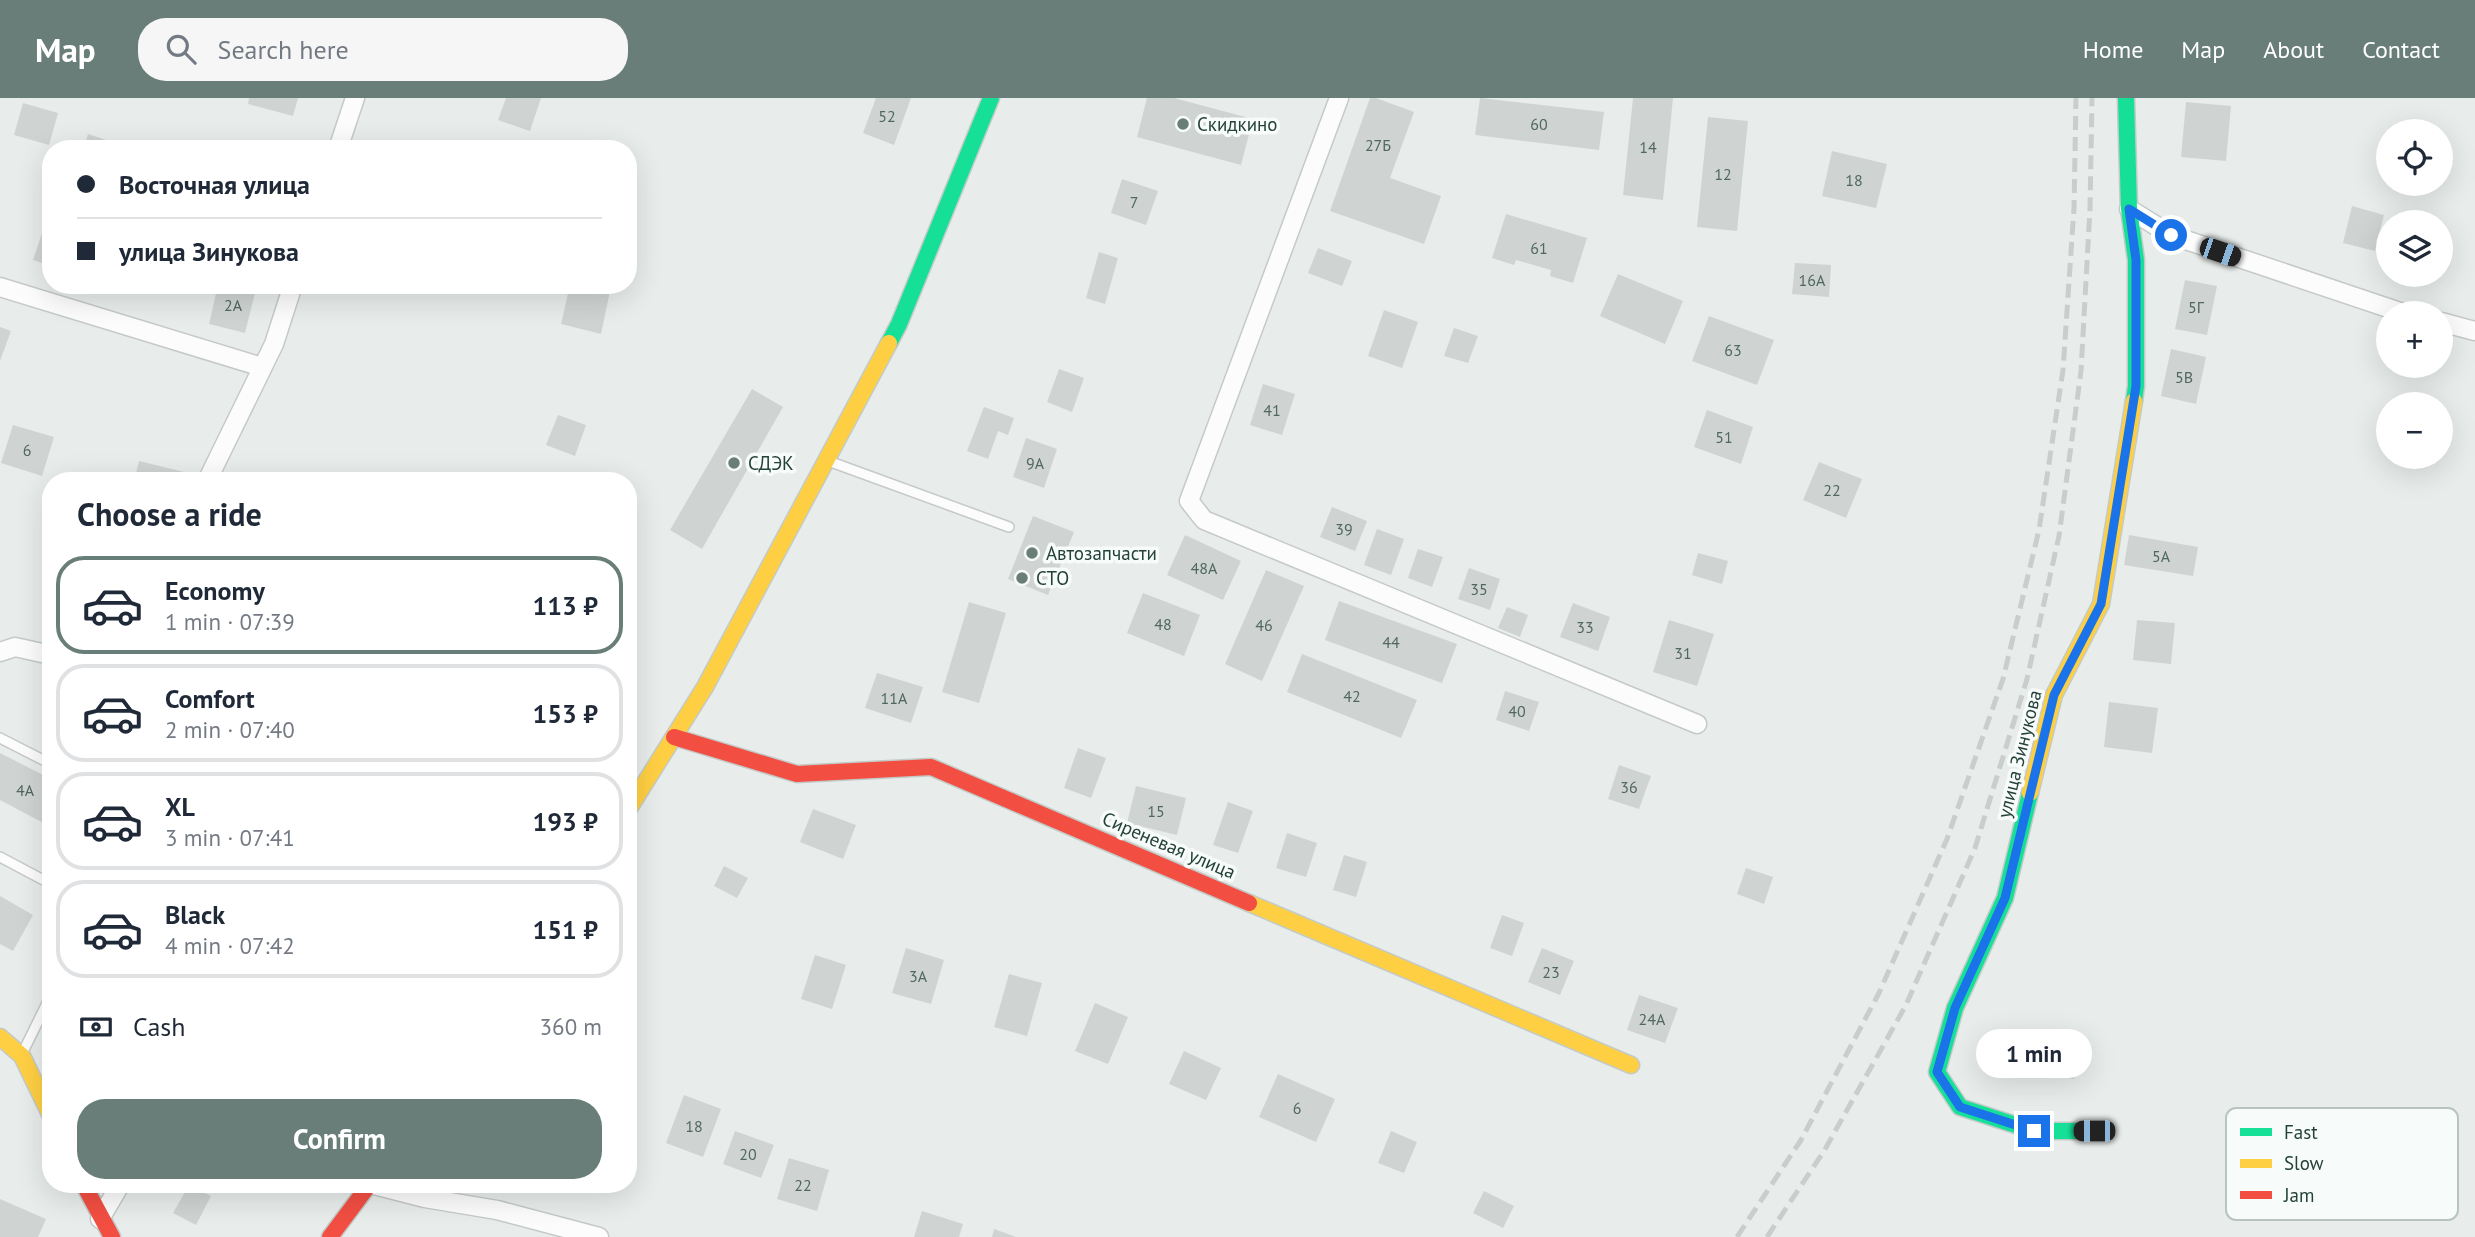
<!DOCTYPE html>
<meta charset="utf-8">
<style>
body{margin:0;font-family:"PT Sans",sans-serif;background:#f6f6f7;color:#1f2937;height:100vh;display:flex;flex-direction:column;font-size:26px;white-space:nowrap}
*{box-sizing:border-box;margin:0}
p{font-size:23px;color:#747a83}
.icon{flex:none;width:38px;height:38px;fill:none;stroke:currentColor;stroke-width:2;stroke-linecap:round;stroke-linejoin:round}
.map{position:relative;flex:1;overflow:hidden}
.drawer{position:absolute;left:42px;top:374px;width:595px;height:721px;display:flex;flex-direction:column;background:#fff;border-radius:28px;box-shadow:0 7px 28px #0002}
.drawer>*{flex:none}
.hud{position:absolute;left:42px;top:42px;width:595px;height:154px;border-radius:28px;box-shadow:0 7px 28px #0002;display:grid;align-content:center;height:154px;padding:0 35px;background:#fff}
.tools{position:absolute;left:2376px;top:21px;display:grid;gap:14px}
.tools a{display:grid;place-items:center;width:77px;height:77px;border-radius:50%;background:#fff;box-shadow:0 7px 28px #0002;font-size:35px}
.end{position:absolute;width:32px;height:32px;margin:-16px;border:9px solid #1a73e8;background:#fff;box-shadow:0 0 0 4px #fff}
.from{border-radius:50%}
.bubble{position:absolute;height:49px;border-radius:24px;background:#fff;box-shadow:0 7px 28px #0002;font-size:23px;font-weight:700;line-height:49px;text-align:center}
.car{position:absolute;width:21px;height:42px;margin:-21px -10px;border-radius:9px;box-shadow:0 0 5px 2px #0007;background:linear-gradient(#222 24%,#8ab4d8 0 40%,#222 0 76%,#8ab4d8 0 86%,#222 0)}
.hud b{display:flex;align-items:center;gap:24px;height:66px;font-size:26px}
.hud b+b{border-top:2px solid #e0e1e3}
.hud i{width:18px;height:18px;background:#1f2937}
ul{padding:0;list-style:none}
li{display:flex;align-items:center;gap:21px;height:98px;margin:0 14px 10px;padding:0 21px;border:4px solid #e0e1e3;border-radius:28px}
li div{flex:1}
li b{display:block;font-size:26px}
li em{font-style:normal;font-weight:700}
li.current{border-color:#697e78}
li>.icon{width:63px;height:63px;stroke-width:1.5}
h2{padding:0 35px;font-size:32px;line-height:84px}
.pay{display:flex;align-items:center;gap:18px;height:77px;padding:0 35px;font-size:26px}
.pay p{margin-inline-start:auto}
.cta{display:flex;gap:14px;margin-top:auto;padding:14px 35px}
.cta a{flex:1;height:80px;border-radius:28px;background:#697e78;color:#fff;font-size:28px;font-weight:700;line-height:80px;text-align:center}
header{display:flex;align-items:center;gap:42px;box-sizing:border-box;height:98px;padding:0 35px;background:#697e78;color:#fff}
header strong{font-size:33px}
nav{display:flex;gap:38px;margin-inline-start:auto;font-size:24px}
.search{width:490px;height:63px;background:#f6f6f7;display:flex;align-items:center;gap:18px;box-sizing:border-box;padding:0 24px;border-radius:28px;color:#747a83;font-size:26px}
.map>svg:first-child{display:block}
.building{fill:#cfd4d2}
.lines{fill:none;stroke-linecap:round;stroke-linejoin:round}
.lane-casing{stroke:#c5cac8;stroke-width:12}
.street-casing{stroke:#c5cac8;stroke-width:21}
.fast-casing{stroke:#c3cbc8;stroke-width:19}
.slow-casing{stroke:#c3cbc8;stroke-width:19}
.jam-casing{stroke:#c3cbc8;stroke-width:19}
.lane{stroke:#fcfcfc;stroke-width:9}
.street{stroke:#fcfcfc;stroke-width:18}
.fast{stroke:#16e098;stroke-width:16}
.slow{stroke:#ffcf43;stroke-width:16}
.jam{stroke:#f24e42;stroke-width:16}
.rail{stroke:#c9cdcc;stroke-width:5;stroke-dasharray:14 7;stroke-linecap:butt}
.route{stroke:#1a73e8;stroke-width:9}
.poi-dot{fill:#697e78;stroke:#f7fbf9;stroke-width:2.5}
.labels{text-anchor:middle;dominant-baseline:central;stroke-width:7;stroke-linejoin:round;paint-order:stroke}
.number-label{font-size:16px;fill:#506761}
.poi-label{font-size:19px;fill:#24423a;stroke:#f7fbf9;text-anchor:start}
.street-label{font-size:19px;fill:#24423a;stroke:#f7fbf9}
.key{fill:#f7fbf9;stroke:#b8c4c0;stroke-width:2}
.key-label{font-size:19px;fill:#24423a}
</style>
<header>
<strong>Map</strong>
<div class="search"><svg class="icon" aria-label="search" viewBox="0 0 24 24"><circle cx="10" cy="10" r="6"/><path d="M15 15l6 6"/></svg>Search here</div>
<nav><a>Home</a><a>Map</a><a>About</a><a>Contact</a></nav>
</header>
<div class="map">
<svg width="2475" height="1139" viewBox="0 0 2475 1139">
<rect width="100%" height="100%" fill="#e8edeb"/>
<g class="building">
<polygon points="249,0 298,0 293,18 248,6"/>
<polygon points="506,0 541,0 530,33 498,22"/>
<polygon points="876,0 911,0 894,47 863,35"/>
<polygon points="1147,0 1174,0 1253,21 1241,67 1137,39"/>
<polygon points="1370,0 1376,0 1414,14 1390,80 1441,98 1424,146 1330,113"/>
<polygon points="1480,0 1604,14 1599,52 1475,37"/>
<polygon points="1633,0 1673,0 1663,102 1623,97"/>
<polygon points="2186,4 2231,8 2226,63 2181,59"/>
<polygon points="23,5 58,15 49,47 14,37"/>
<polygon points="1708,19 1748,23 1737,133 1697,129"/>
<polygon points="88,36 124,48 123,51 83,51"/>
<polygon points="1832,53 1887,66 1876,110 1822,98"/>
<polygon points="1122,81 1158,93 1146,127 1111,115"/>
<polygon points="2352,108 2384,117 2375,153 2343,145"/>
<polygon points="1506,116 1587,140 1573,185 1550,178 1551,172 1516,162 1514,167 1492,160"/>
<polygon points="45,126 51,128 51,168 33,162"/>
<polygon points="1318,150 1352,163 1342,188 1308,175"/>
<polygon points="1099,154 1118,160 1105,206 1086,200"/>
<polygon points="1795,165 1831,167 1829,199 1792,196"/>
<polygon points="1618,176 1683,203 1665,246 1600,218"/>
<polygon points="2185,182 2217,188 2207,237 2175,231"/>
<polygon points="218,187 257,187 245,235 209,226"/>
<polygon points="570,187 584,187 610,193 601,236 561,226"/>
<polygon points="1384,212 1418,224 1402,270 1368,258"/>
<polygon points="1709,218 1774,242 1757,287 1692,263"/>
<polygon points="0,229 11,233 0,263"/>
<polygon points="1454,230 1478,238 1468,265 1444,258"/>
<polygon points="2171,251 2206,259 2196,306 2161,298"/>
<polygon points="1059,271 1084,280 1072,314 1047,304"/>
<polygon points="1263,286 1295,296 1282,337 1250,327"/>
<polygon points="752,291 783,309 702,451 670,432"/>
<polygon points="984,309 1014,320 1008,337 998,333 988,361 967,353"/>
<polygon points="1707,312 1753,329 1741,366 1694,349"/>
<polygon points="558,317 586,327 575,358 546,347"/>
<polygon points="13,327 54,339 42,378 1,365"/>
<polygon points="1026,340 1057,351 1044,390 1013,379"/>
<polygon points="139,363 184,374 181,383 134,383"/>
<polygon points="1819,364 1862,381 1846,420 1803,402"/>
<polygon points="1332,409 1367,423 1355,453 1320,439"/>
<polygon points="1033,418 1074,434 1048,497 1008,481"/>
<polygon points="1377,431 1404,441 1391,477 1364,467"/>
<polygon points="1185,437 1241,463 1223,502 1167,477"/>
<polygon points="2129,437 2198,449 2193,478 2124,467"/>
<polygon points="1418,451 1443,459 1432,489 1408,480"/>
<polygon points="1698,455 1728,463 1722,486 1692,477"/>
<polygon points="1469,470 1500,481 1490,512 1458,501"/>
<polygon points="1266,472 1304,488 1262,583 1225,566"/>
<polygon points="1143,495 1200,517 1184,558 1127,535"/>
<polygon points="1339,503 1457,546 1442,585 1325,542"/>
<polygon points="969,504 1006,515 979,605 942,594"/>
<polygon points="1573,505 1610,519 1598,553 1560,539"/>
<polygon points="1507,509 1528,517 1520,539 1498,530"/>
<polygon points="1669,522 1714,536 1697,588 1653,574"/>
<polygon points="2137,522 2175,525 2171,566 2133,562"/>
<polygon points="1302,556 1417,602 1401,640 1287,594"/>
<polygon points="877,575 923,589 911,625 865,610"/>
<polygon points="1505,593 1539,604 1529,633 1496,622"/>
<polygon points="2109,604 2158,610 2152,655 2104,649"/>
<polygon points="1078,650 1106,660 1091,700 1064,690"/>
<polygon points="0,655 51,681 51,729 0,702"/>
<polygon points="1619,667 1651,678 1639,711 1608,701"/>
<polygon points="1136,688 1186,700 1177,737 1127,725"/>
<polygon points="1228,704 1253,713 1238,755 1213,747"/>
<polygon points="813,711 856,727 843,761 800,744"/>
<polygon points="1287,735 1317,745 1306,779 1276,770"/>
<polygon points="1344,757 1367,764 1356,799 1333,792"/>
<polygon points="724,768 748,780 737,800 714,788"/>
<polygon points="1746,770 1773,779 1764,806 1737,796"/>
<polygon points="0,798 33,817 13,853 0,846"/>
<polygon points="1502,817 1524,825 1512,858 1490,850"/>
<polygon points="906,850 944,862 931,906 892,895"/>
<polygon points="1542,850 1574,863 1560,897 1528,884"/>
<polygon points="815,857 846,867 832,911 801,901"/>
<polygon points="1009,876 1042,885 1027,938 994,929"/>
<polygon points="1639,897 1678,910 1665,945 1627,932"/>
<polygon points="1095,905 1128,919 1108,966 1075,953"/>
<polygon points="2035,932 2081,939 2074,981 2028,974"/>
<polygon points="1184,953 1221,970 1206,1002 1169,986"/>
<polygon points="1278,976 1335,1001 1316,1044 1259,1019"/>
<polygon points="684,997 721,1011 703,1059 666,1045"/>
<polygon points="735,1033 774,1047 761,1080 723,1066"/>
<polygon points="1391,1033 1417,1044 1404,1075 1378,1065"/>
<polygon points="789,1060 829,1072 817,1113 777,1101"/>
<polygon points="189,1087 211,1098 196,1127 173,1115"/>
<polygon points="1484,1093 1514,1108 1503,1130 1473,1115"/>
<polygon points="0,1101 46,1121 38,1139 0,1139"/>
<polygon points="922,1113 963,1126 959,1139 914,1139"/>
<polygon points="994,1131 1016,1139 992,1139"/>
</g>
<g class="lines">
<defs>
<g id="lane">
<polyline points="831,364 1009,429"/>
<polyline points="0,640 51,666"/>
<polyline points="0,759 51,786"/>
<polyline points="22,956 51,897"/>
</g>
<g id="street">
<polyline points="1339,0 1189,403 1204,422 1697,626"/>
<polyline points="338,51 355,0"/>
<polyline points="2129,111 2171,137 2403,215"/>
<polyline points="0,189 262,269"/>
<polyline points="2441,224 2475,233"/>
<polyline points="207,383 274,246 293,187"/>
<polyline points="0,554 15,549 51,557"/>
<polyline points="374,1087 425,1100 497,1112 599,1139"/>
<polyline points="100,1121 120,1087"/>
</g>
<g id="fast">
<polyline points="2126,0 2129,111 2136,162 2136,288 2134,303"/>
<polyline points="889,245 899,226 991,0"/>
<polyline points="2030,695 2005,800 1955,910 1937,974 1960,1009 2034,1033 2094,1033"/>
</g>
<g id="slow">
<polyline points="2030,695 2054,597 2101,506 2134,303"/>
<polyline points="628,712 705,589 889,245"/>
<polyline points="1249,805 1631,967"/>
<polyline points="0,939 22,958 51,1018"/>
</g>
<g id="jam">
<polyline points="674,639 797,676 931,669 1249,805"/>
<polyline points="84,1087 112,1139"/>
<polyline points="330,1139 369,1087"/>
</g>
</defs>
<use href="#lane" class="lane-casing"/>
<use href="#street" class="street-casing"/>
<use href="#fast" class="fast-casing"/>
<use href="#slow" class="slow-casing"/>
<use href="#jam" class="jam-casing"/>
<use href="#lane" class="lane"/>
<use href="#street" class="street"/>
<use href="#fast" class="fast"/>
<use href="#slow" class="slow"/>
<use href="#jam" class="jam"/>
<g class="rail">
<polyline points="1737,1139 1801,1042 1879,895 1947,741 2003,581 2039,432 2063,272 2074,110 2076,0"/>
<polyline points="1767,1139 1824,1053 1906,907 1975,750 2027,581 2059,438 2081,273 2090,111 2092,0"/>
</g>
</g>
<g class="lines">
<polyline class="route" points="2034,1033 1960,1009 1937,974 1955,910 2005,800 2054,597 2101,506 2136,288 2136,162 2129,111 2171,137"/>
</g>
<g class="poi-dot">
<circle cx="1183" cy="26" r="7"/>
<circle cx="734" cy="365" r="7"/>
<circle cx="1032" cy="455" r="7"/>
<circle cx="1022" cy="480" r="7"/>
</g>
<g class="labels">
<g class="number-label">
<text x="887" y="18">52</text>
<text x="1539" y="26">60</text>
<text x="1378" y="47">27Б</text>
<text x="1648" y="49">14</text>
<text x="1723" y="76">12</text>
<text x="1854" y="82">18</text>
<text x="1134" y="104">7</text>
<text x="1539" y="150">61</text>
<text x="1812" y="182">16А</text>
<text x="233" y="207">2А</text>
<text x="2196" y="209">5Г</text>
<text x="1733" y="252">63</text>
<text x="2184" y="279">5В</text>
<text x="1272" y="312">41</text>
<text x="1724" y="339">51</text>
<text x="27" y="352">6</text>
<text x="1035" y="365">9А</text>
<text x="1832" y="392">22</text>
<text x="1344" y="431">39</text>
<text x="2161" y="458">5А</text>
<text x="1204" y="470">48А</text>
<text x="1479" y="491">35</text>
<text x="1163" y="526">48</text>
<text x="1264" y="527">46</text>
<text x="1585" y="529">33</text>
<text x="1391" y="544">44</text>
<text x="1683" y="555">31</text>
<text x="1352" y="598">42</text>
<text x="894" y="600">11А</text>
<text x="1517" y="613">40</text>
<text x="1629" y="689">36</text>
<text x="25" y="692">4А</text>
<text x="1156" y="713">15</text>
<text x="1551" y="874">23</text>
<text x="918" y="878">3А</text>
<text x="1652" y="921">24А</text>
<text x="1297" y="1010">6</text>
<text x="694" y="1028">18</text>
<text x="748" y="1056">20</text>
<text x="803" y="1087">22</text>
</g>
<g class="poi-label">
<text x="1197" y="26">Скидкино</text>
<text x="748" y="365">СДЭК</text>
<text x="1046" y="455">Автозапчасти</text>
<text x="1036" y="480">СТО</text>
</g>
<g class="street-label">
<text transform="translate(2019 656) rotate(-76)">улица Зинукова</text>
<text transform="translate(1169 747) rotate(23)">Сиреневая улица</text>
</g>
</g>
<rect x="2226" y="1010" width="232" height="112" rx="10" class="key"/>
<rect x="2240" y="1030" width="32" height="8" fill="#16e098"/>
<rect x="2240" y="1061" width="32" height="9" fill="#ffcf43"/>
<rect x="2240" y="1093" width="32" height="8" fill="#f24e42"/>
<g class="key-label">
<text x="2284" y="1041">Fast</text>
<text x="2284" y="1072">Slow</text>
<text x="2284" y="1104">Jam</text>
</g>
</svg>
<div class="tools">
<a><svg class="icon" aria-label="locate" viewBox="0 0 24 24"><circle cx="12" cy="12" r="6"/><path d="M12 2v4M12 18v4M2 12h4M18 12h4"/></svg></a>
<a><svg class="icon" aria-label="layers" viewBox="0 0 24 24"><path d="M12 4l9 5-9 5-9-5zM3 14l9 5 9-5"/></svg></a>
<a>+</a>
<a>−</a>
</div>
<i class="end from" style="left:2171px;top:137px"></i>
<i class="end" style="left:2034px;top:1033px"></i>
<div class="bubble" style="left:1976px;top:931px;width:116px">1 min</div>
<i class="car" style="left:2220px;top:154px;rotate:109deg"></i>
<i class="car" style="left:2094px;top:1033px;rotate:270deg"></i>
<div class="hud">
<b><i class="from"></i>Восточная улица</b>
<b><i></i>улица Зинукова</b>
</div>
<section class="drawer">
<h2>Choose a ride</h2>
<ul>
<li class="current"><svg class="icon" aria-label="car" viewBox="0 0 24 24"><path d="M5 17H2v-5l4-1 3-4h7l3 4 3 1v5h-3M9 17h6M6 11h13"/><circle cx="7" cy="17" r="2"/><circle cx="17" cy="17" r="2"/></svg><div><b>Economy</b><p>1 min · 07:39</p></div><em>113 ₽</em></li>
<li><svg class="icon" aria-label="car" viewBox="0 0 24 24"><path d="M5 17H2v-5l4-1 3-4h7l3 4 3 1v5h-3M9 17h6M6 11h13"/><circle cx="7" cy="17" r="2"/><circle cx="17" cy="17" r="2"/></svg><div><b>Comfort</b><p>2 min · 07:40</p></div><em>153 ₽</em></li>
<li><svg class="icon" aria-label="car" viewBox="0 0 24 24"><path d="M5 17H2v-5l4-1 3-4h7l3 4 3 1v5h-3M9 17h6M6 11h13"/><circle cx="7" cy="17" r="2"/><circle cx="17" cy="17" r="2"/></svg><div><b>XL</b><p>3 min · 07:41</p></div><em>193 ₽</em></li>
<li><svg class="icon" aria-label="car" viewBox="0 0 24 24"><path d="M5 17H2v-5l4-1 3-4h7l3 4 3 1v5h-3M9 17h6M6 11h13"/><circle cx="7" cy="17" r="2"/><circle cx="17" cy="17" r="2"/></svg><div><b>Black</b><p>4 min · 07:42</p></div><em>151 ₽</em></li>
</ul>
<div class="pay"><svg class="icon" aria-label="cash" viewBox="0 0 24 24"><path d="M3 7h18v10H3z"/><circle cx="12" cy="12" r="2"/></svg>Cash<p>360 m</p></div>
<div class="cta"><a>Confirm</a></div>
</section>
</div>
